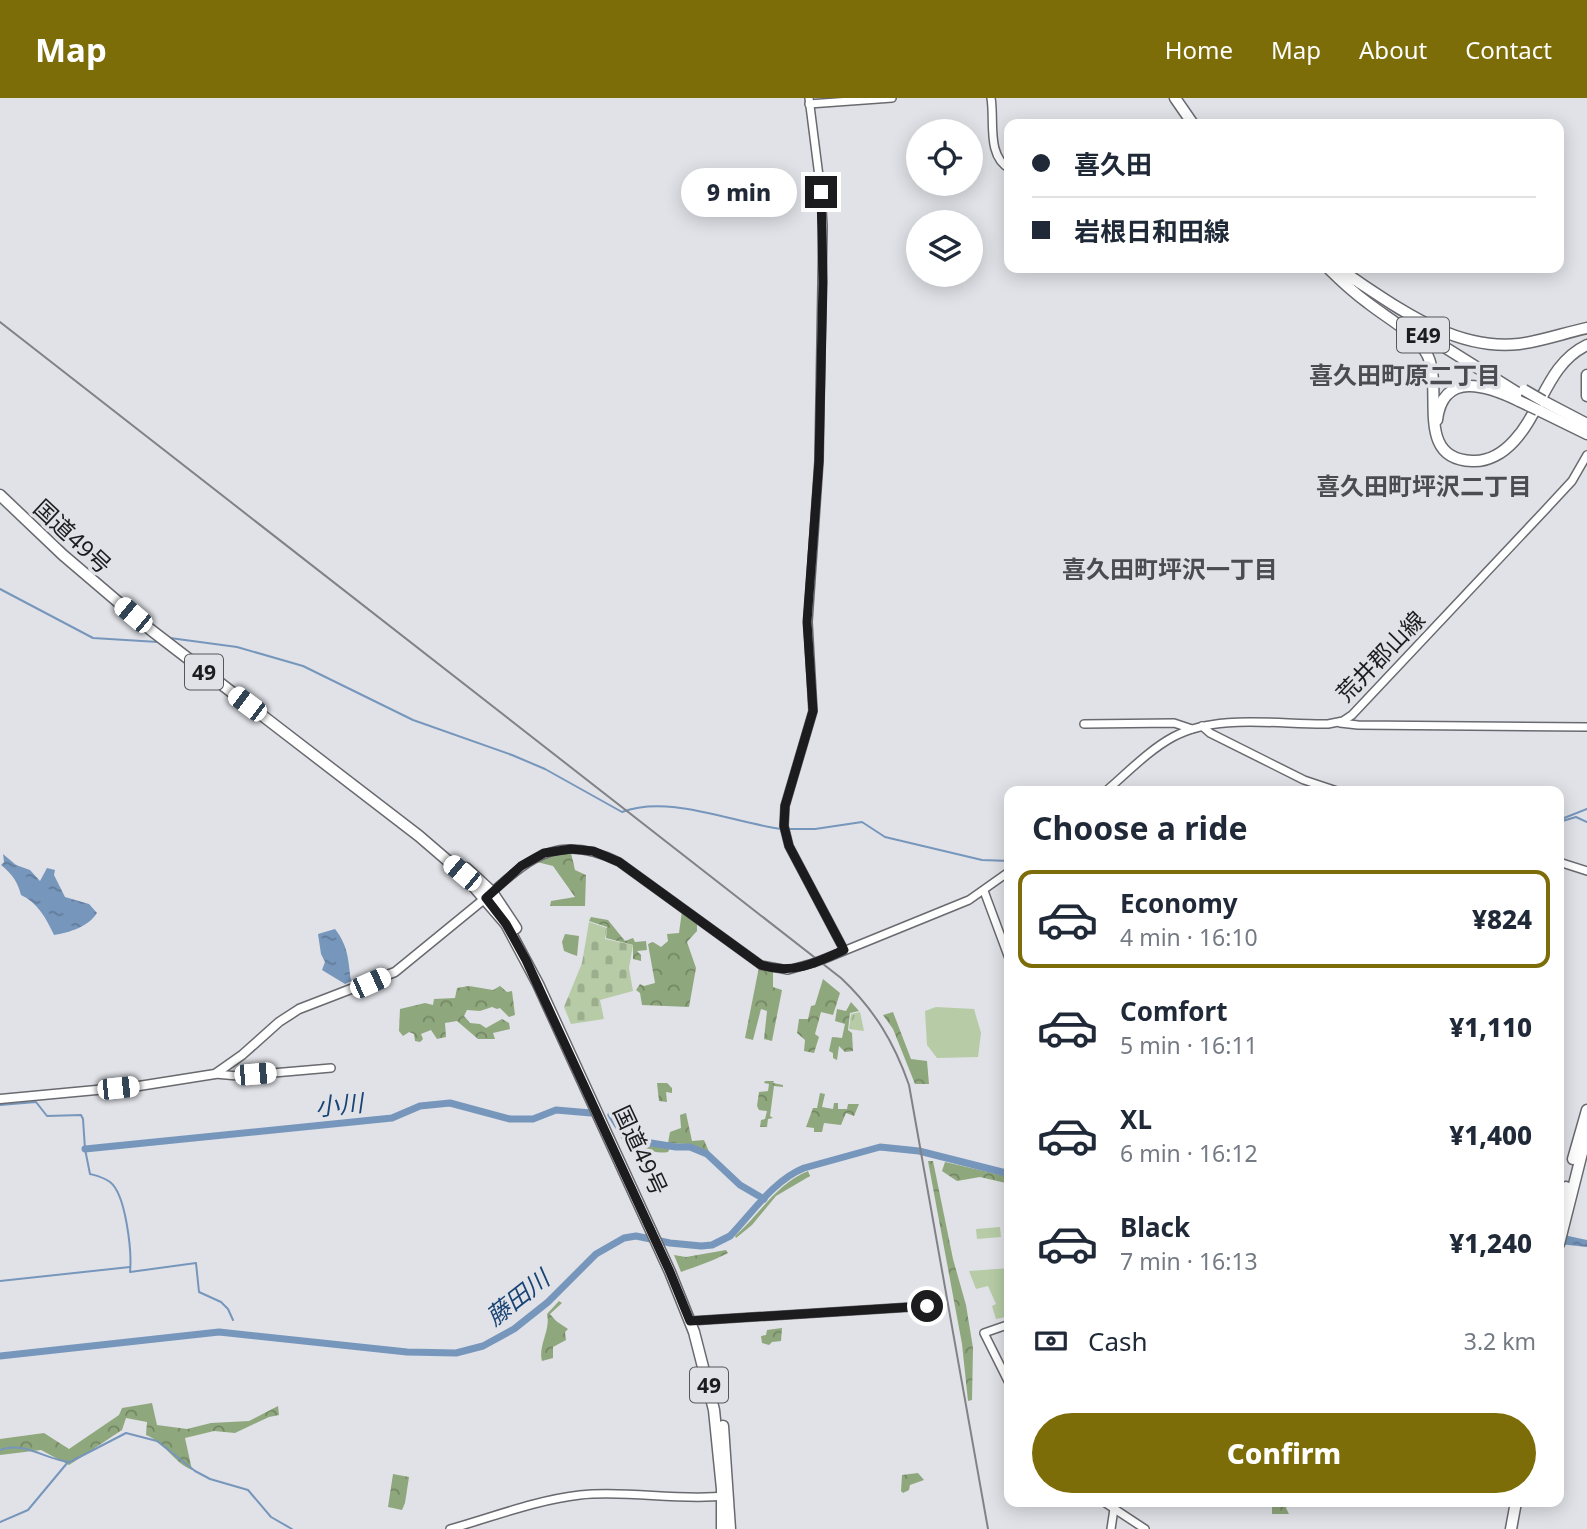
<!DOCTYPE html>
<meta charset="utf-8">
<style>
body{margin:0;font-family:"Noto Sans","Noto Sans JP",sans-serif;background:#f2f2f3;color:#1f2937;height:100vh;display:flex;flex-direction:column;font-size:26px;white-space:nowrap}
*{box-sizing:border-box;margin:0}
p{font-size:23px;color:#747a83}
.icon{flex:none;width:38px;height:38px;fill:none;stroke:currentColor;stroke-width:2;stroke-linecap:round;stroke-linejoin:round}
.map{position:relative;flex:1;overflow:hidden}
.panel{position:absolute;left:1004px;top:688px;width:560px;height:721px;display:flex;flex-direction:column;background:#fff;border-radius:14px;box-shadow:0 4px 18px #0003}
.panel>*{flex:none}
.guide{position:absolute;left:1004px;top:21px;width:560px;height:154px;border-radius:14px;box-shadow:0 4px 18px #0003;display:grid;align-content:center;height:154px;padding:0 28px;background:#fff}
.tools{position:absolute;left:906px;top:21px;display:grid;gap:14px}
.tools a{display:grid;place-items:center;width:77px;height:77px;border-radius:50%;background:#fff;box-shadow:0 4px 18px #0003;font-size:35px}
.end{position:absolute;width:32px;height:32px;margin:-16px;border:9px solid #1c1c1e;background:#fff;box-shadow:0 0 0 4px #fff}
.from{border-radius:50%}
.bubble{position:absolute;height:49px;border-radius:24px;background:#fff;box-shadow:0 4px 18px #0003;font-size:23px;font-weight:800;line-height:49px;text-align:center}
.car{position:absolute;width:21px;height:42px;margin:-21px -10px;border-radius:9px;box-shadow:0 0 5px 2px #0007;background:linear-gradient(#fff 24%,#345 0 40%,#fff 0 76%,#345 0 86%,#fff 0)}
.guide b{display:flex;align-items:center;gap:24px;height:66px;font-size:26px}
.guide b+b{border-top:2px solid #e0e1e3}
.guide i{width:18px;height:18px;background:#1f2937}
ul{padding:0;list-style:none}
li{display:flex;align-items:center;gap:21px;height:98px;margin:0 14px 10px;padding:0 14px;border:4px solid transparent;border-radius:14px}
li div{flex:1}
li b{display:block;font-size:26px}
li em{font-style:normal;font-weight:800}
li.active{border-color:#7d6d08}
li>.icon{width:63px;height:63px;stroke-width:1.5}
h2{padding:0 28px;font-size:32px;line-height:84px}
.pay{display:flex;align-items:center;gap:18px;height:77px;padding:0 28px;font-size:26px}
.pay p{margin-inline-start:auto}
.cta{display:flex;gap:14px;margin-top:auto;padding:14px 28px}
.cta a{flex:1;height:80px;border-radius:42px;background:#7d6d08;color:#fff;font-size:28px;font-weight:800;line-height:80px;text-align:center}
header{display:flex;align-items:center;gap:42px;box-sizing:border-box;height:98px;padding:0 35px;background:#7d6d08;color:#fff}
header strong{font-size:33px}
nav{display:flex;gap:38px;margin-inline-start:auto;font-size:24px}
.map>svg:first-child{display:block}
.grass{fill:url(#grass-tufts)}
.forest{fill:url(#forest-crowns)}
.cemetery{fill:url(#cemetery-stones)}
.pitch{fill:#b6cba6}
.water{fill:url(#water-ripples)}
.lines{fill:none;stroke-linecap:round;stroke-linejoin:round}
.stream{stroke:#7796bc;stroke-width:2}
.river{stroke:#7796bc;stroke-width:7}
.secondary-casing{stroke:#696a6f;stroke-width:10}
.primary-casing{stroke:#696a6f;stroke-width:11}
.highway-casing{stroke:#696a6f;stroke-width:13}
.secondary{stroke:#fff;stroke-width:7}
.primary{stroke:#fff;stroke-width:8}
.highway{stroke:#fff;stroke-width:10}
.rail{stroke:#818286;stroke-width:2}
.secondary-bridge-casing{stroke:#696a6f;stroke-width:10;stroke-linecap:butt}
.highway-bridge-casing{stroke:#696a6f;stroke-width:13;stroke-linecap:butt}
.secondary-bridge{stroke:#fff;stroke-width:7}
.highway-bridge{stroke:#fff;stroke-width:10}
.route{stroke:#1c1c1e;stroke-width:9}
.labels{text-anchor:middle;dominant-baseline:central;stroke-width:7;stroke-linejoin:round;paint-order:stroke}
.shield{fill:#e0e2e7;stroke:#57575a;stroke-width:2}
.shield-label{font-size:21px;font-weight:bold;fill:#1c1c1e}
.street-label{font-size:23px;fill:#1c1c1e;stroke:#e0e2e7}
.neighbourhood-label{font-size:24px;font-weight:bold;fill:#4b4c51;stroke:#e0e2e7}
.water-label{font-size:24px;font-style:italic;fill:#174375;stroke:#e0e2e7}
</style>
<header>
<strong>Map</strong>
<nav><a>Home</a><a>Map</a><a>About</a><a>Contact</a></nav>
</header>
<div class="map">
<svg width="1587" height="1431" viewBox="0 0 1587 1431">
<defs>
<pattern id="grass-tufts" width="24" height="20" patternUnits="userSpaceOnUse" patternTransform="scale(1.75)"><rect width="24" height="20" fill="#b6cba6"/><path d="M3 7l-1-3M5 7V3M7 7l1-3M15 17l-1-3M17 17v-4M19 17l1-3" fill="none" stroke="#9cae8e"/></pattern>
<pattern id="forest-crowns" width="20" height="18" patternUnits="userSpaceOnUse" patternTransform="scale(1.75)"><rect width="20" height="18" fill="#8fa77c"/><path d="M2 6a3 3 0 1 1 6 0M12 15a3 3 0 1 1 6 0" fill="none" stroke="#748765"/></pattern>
<pattern id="cemetery-stones" width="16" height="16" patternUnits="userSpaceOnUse" patternTransform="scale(1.75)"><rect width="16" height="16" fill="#b6cba6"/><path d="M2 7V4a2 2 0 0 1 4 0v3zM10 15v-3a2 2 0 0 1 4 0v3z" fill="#9cae8e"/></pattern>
<pattern id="water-ripples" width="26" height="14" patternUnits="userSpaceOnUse" patternTransform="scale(1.75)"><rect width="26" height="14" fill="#7796bc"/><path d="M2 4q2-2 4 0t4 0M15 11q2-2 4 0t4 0" fill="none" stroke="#617a98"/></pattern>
</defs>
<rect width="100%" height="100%" fill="#e0e2e7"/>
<polygon class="grass" points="860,914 864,933 849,931 851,916"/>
<g class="forest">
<polygon points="571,755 575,772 586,777 585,808 550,808 551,803 575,799 553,768 537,764 552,757"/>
<polygon points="682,813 697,824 697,833 687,844 696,870 689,909 642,907 640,895 636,892 640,886 644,888 655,885 648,846 653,844 661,849 668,843 667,836 679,835"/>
<polygon points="591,819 608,822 625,843 633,840 635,844 646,843 647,852 637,853 641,857 641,863 633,861 633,847 606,840 607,829 589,823"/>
<polygon points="565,836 579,838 577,858 564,853 562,844"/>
<polygon points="759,869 773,874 773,889 782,892 772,943 764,941 767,913 761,911 753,942 745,940"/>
<polygon points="823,881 840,895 833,917 821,914 815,936 819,939 814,955 804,953 805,942 797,935 799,921 808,921 811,908 815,907"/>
<polygon points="469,888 493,892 500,888 507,894 512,893 515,917 509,919 500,910 497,911 492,909 480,913 467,912 464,918 470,925 480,926 486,930 502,921 509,925 510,931 493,935 495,941 478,941 457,923 445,925 446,939 437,941 431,932 421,936 423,941 420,944 415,943 414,936 409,934 403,938 399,933 400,911 425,905 433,907 434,901 455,900 457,890"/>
<polygon points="851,904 859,913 850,915 848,932 852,935 853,953 845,954 839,948 837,962 833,960 833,955 829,953 832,939 842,940 845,926 835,923 837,911 846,913"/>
<polygon points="893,914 911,961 927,963 929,986 915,986 893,931 883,917"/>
<polygon points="765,983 774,983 773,985 783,987 783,989 774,988 770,1018 773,1020 768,1021 767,1029 760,1029 761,1022 765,1021 767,1013 759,1012 757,1008 759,994 768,993 769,986 764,985"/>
<polygon points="657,985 667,985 672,990 672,995 666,994 667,1004 659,1003"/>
<polygon points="820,995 825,996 822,1009 833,1011 834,1005 838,1005 838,1011 847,1011 848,1006 859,1006 854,1018 846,1015 841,1027 824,1025 822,1034 814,1034 814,1030 806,1029 813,1010 817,1010"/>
<polygon points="686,1015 692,1043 704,1042 710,1056 686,1046 668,1045 670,1034 681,1030 680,1017"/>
<path d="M 640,1043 L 670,1050 L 668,1054 C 649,1057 647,1046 627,1048 Z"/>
<polygon points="928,1063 933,1063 953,1161 966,1207 973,1250 972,1302 968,1303 962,1246"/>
<polygon points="945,1064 1010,1079 1010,1086 980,1079 957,1083 942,1073"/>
<path d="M 808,1073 L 810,1078 L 776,1098 L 752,1127 L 736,1140 L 735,1138 C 760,1116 776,1086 808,1073 Z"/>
<path d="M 726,1152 L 728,1155 C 713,1163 697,1168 681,1174 L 674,1157 L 686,1159 Z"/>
<path d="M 559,1203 L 562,1205 L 550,1216 L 556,1223 L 568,1231 L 565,1234 L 566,1242 L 553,1249 L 553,1260 L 542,1263 C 538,1247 551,1232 547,1216 Z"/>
<polygon points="782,1230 781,1243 772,1244 769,1247 762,1245 761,1238 766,1237 767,1232"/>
<path d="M 152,1305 L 157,1327 L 187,1331 L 211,1325 L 249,1323 L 278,1308 L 279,1317 L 269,1319 L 235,1335 L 214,1333 L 185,1340 L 192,1372 C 173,1364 165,1344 146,1337 L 147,1324 L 126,1320 L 122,1332 L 69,1367 L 41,1352 L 0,1357 L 0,1341 L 44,1335 L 69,1351 L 119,1317 L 122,1310 Z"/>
<polygon points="918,1375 924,1382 910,1387 909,1392 903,1395 901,1393 902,1377"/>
<polygon points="393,1376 409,1379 405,1405 402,1412 388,1409"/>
<polygon points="1272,1404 1290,1404 1286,1410 1289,1416 1272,1416"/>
</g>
<polygon class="cemetery" points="589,824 607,830 605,841 633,847 629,870 633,893 600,902 604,921 571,926 564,909 582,865"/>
<g class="pitch">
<polygon points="936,909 974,911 981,935 978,959 937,960 927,947 925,913"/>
<polygon points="1000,1129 1001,1139 977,1141 976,1131"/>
<polygon points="1010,1170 1010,1218 996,1221 992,1208 996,1206 988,1188 976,1191 969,1173"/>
</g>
<g class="water">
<path d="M 3,756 L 16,767 L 30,772 L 40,783 L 47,770 L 55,772 L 54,777 L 65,799 L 89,806 L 97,815 C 89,828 69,835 54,837 C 46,820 38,805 21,797 C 17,783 13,777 1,767 L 4,764 Z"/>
<path d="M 335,831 C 349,849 348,863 351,883 L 345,886 L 322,872 L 325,864 L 321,856 L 318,836 Z"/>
<polygon points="1559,1136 1587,1142 1587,1149 1559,1146"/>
</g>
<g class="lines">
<g class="stream">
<polyline points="0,491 93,540 158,544"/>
<path d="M 170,540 L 237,549 L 303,568 L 413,622 L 512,657 L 545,671 L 622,714 C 669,696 733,725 782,731"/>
<polyline points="1559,722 1587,711"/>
<polyline points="1559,724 1576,719 1587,724"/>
<polyline points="788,731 815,731 862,724 885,739 982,762 1010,763"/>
<path d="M 0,1007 L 36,1004 L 47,1018 L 81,1017 L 83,1021 L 85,1051 L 90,1076 C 98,1078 103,1079 110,1084 C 126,1096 132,1154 130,1174 L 196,1165 L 199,1194 L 221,1204 L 228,1211 L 233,1222"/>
<polyline points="0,1183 130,1169"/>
<path d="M 0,1352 C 26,1343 45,1362 70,1364 L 126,1335 L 157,1343 L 195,1373 L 210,1381 L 248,1392 L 271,1419 L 292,1431"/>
<polyline points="0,1424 28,1412 68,1364"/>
</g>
<g class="river">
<polyline points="611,1017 626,1041 676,1049 690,1049 707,1056 740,1087 764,1101"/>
<polyline points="85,1051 392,1020 420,1008 450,1005 510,1021 533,1021 556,1012 591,1015"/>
<path d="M 0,1258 L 219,1234 L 407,1254 L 456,1255 L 483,1248 L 514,1231 L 548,1204 L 596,1156 L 624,1140 L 636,1138 L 670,1145 L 701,1148 L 712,1147 L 730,1138 C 752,1115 774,1082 804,1070 L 880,1049 L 919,1053 L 1010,1076"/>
</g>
<defs>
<g id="secondary">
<polyline points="809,0 821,94 823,128 819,363 808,524 813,613 785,708 784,728 789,748 844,852"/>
<path d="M 991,0 C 995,23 986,58 1010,71"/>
<polyline points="809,6 892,0"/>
<polyline points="1340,625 1358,627 1587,629"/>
<polyline points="1084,626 1174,625 1192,631"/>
<polyline points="1202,628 1210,635 1304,682 1337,693"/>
<path d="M 1106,693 C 1127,675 1149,652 1173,639 C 1217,615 1280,627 1328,626 L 1343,623 L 1352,617 L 1547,410 L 1572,383 L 1587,357"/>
<polyline points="1559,764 1587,773"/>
<polyline points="984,793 1010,863"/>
<path d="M 492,794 C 534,756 562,736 619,764 L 761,867 L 788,872 L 813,865"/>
<polyline points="824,861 969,802 1010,773"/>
<polyline points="215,976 238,978 331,970"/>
<polyline points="690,1223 927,1208"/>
<polyline points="1010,1226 984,1235 1010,1287"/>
<polyline points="1104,1404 1145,1431"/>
<path d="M 450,1431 C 493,1419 536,1402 580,1397 C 628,1392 677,1403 725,1398"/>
<polyline points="1111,1431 1115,1404"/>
</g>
<polyline id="primary" points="0,1001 139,988 215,976 242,957 279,924 299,911 395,874 488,798"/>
<g id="highway">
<polyline points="1175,0 1193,26"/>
<path d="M 1328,170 C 1340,182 1353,194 1368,205 C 1387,220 1411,232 1425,253 C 1447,285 1411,361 1472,363 C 1488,364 1503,355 1514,343 C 1542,313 1547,266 1587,247"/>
<polyline points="1339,170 1355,182"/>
<path d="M 1351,179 C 1401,212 1456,253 1519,246 C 1542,243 1564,235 1587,230"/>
<polyline points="1406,225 1521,297"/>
<polyline points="1587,277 1587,298"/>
<polyline points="1543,303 1587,326"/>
<polyline points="1538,312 1587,336"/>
<path d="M 1437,322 C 1443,272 1488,288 1519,303"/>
<polyline points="0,397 63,457 151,532 419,738 462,775 506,826 538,886 670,1174 694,1234 714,1312 722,1391 722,1431"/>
<polyline points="466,770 492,794 516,830"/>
<polyline points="1573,1061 1587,1012"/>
<polyline points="1559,1116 1566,1089"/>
<polyline points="1559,1146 1587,1035"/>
<polyline points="723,1328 730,1431"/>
<polyline points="1511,1431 1516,1404"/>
</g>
</defs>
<use href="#secondary" class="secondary-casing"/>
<use href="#primary" class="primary-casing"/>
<use href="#highway" class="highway-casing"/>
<use href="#secondary" class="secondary"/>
<use href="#primary" class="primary"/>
<use href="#highway" class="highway"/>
<path class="rail" d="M 0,224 L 841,880 C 874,911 894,944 909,987 L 988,1431"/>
<defs>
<polyline id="secondary-bridge" points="813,865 824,861"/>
<g id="highway-bridge">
<polyline points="1524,292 1543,303"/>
<polyline points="1519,303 1538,312"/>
</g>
</defs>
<use href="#secondary-bridge" class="secondary-bridge-casing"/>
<use href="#highway-bridge" class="highway-bridge-casing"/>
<use href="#secondary-bridge" class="secondary-bridge"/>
<use href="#highway-bridge" class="highway-bridge"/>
</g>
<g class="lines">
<path class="route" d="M 821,94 L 823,184 L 819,363 L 807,524 L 813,613 L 785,708 L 784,728 L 789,748 L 844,852 C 816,865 791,877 761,867 L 619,764 L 593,753 L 571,751 L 544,755 L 521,768 L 486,800 L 506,826 L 526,862 L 670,1174 L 690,1223 L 927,1208"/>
</g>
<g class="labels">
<g class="shield">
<rect x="1397" y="219.5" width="52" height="35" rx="5"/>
<rect x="185" y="556.5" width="38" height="35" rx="5"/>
<rect x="690" y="1269.5" width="38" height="35" rx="5"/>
</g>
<g class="shield-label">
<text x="1423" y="237">E49</text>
<text x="204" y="574">49</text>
<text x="709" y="1287">49</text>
</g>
<g class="street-label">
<text transform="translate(73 438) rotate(43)">国道49号</text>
<text transform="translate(1380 558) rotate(-46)">荒井郡山線</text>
<text transform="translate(641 1052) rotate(65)">国道49号</text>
</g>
<g class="neighbourhood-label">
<text x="1405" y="276">喜久田町原二丁目</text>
<text x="1424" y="387">喜久田町坪沢二丁目</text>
<text x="1170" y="470">喜久田町坪沢一丁目</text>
</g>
<g class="water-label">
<text transform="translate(339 1006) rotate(-6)">小川</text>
<text transform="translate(517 1199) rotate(-38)">藤田川</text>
</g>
</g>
</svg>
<div class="tools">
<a><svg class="icon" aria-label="locate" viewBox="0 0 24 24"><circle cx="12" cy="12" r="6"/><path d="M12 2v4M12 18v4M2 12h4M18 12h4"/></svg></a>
<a><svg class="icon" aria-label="layers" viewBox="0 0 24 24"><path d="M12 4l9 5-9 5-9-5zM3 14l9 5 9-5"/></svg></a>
</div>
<i class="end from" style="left:927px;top:1208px"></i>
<i class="end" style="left:821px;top:94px"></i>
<div class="bubble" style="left:681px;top:70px;width:116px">9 min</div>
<i class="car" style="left:133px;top:517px;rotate:310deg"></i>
<i class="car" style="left:247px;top:606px;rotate:307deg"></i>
<i class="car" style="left:462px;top:775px;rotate:310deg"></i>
<i class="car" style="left:370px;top:885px;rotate:66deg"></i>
<i class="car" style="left:255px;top:976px;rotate:85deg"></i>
<i class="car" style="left:118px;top:990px;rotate:84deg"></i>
<div class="guide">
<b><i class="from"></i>喜久田</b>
<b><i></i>岩根日和田線</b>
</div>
<section class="panel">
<h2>Choose a ride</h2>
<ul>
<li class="active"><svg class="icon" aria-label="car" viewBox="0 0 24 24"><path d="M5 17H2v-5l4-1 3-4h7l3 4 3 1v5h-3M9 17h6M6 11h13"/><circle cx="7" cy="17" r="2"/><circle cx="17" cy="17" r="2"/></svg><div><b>Economy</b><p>4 min · 16:10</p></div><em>¥824</em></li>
<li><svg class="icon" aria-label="car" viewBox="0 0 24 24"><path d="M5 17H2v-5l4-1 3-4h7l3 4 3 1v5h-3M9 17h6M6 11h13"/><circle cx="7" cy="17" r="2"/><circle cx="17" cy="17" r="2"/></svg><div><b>Comfort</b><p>5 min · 16:11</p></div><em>¥1,110</em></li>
<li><svg class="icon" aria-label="car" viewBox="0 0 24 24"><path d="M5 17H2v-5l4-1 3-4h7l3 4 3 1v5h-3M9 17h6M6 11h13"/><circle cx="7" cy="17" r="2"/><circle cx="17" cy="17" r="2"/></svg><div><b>XL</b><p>6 min · 16:12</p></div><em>¥1,400</em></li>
<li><svg class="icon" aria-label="car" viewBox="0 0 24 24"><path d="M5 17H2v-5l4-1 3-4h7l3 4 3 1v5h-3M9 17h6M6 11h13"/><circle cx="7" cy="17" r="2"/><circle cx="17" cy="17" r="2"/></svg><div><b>Black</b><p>7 min · 16:13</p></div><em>¥1,240</em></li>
</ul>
<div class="pay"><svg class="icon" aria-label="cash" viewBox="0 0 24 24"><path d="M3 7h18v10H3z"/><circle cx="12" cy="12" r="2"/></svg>Cash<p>3.2 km</p></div>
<div class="cta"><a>Confirm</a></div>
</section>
</div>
